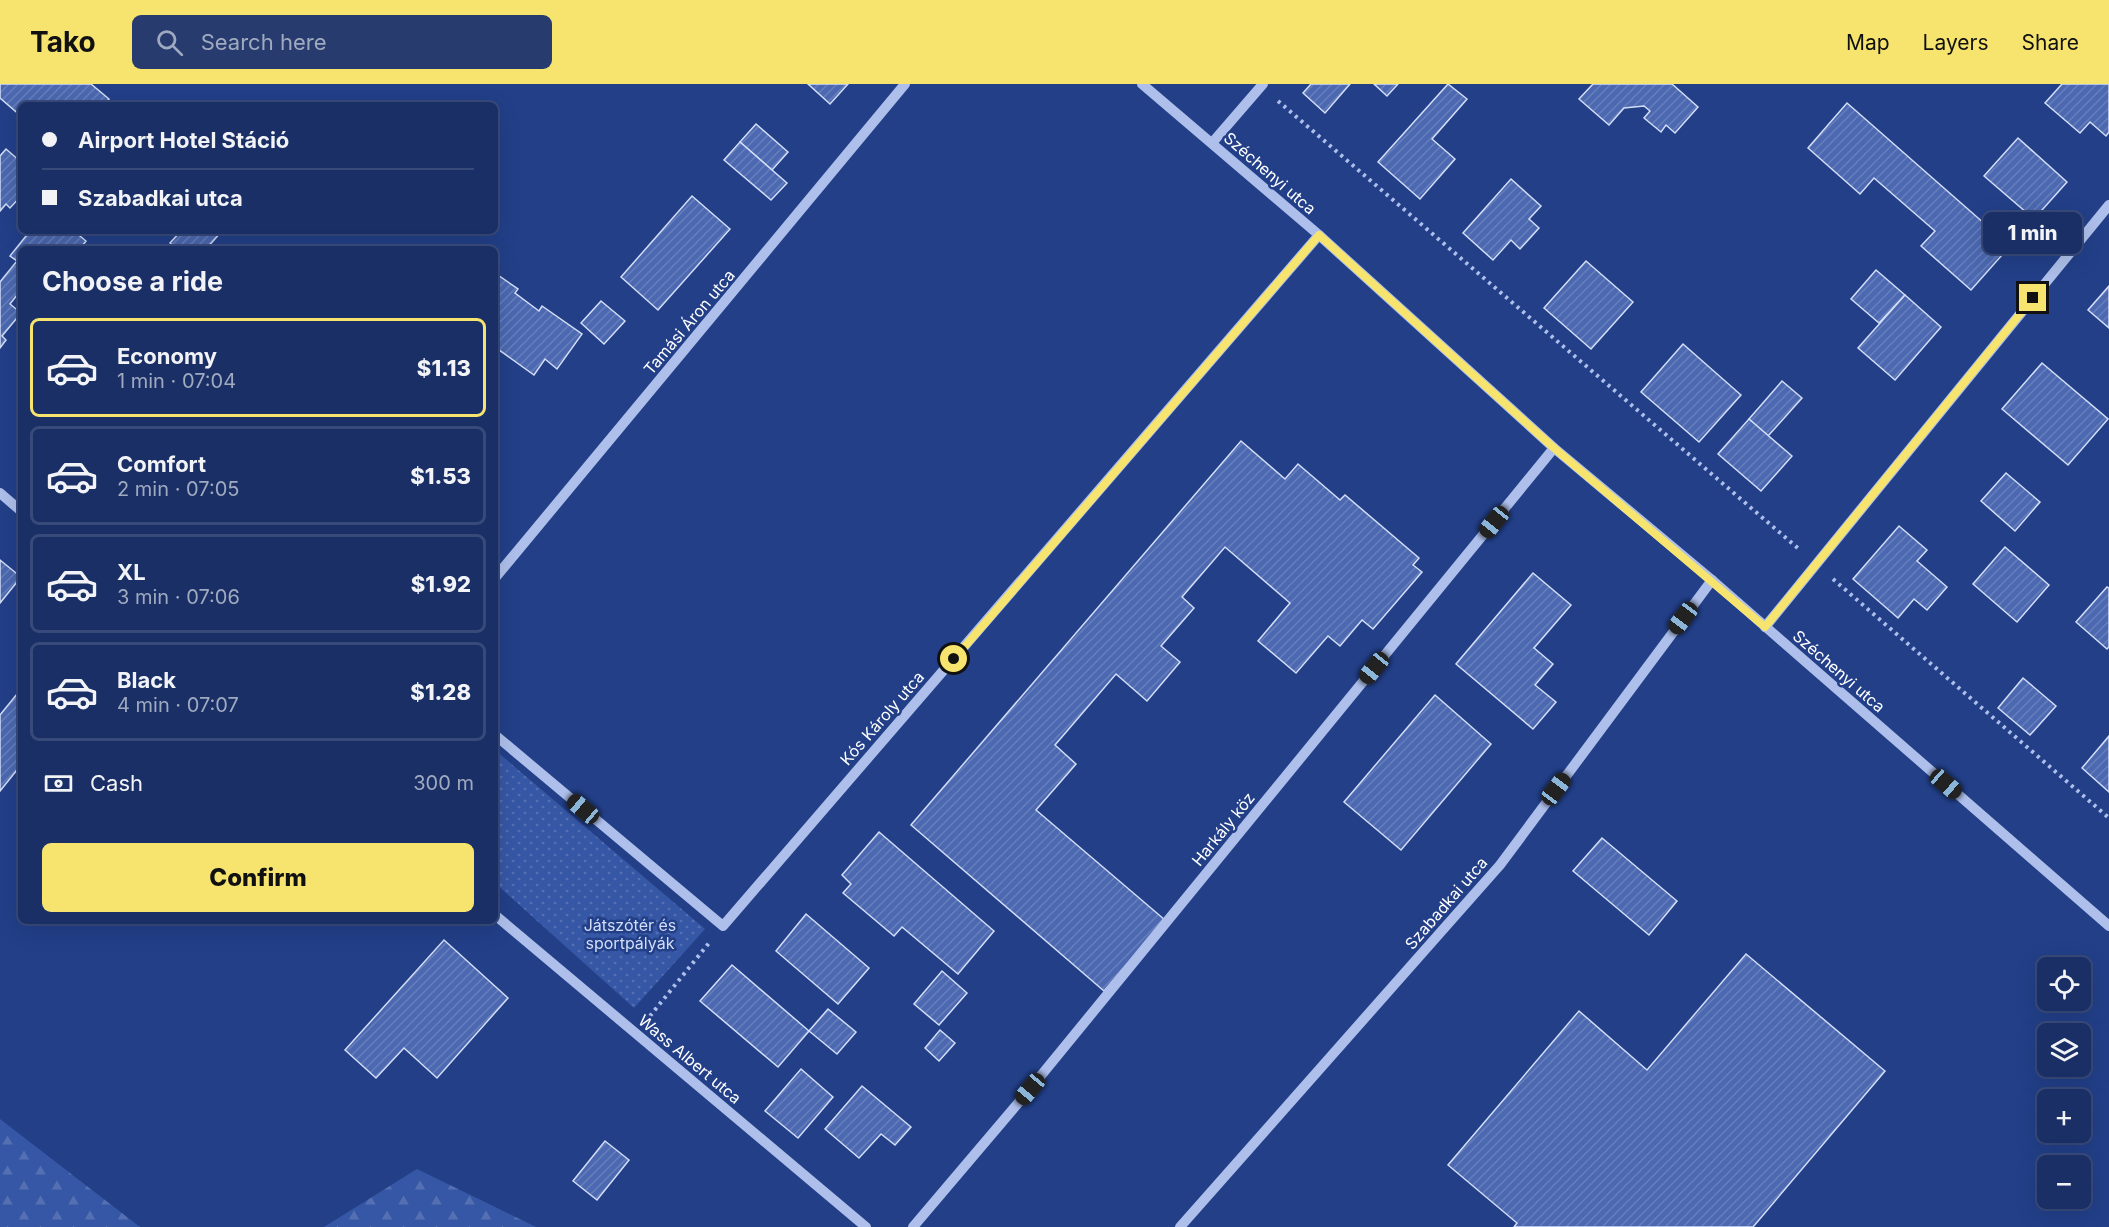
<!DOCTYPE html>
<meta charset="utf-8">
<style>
body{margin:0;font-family:Inter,sans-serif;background:#273b6f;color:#f1f3f6;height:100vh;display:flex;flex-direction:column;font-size:22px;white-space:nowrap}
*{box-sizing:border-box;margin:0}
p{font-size:20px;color:#9fa9bf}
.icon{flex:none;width:33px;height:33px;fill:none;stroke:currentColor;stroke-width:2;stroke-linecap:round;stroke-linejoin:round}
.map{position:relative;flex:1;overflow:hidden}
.drawer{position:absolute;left:18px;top:162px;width:480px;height:678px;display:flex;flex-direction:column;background:#1a2f66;border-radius:9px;box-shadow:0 6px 24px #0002,0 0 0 2px #384a7a}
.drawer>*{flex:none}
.hud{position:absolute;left:18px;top:18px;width:480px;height:132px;border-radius:9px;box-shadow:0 6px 24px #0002,0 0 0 2px #384a7a;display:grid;align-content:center;height:132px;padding:0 24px;background:#1a2f66}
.fabs{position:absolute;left:2037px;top:873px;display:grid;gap:12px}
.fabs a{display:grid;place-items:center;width:54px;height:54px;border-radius:9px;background:#1a2f66;box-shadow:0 6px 24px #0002,0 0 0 2px #384a7a;font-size:30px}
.end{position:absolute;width:27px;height:27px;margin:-14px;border:8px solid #f6e46f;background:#111;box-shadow:0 0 0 3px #111}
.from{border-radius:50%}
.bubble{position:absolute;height:42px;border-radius:9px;background:#1a2f66;box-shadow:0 6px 24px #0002,0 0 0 2px #384a7a;font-size:20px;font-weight:800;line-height:42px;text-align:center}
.car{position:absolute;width:18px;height:36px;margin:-18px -9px;border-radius:8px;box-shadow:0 0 4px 2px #0007;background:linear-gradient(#222 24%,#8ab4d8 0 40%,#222 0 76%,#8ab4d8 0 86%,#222 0)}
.hud b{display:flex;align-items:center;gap:21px;height:57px;font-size:22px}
.hud b+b{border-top:2px solid #384a7a}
.hud i{width:15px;height:15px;background:#f1f3f6}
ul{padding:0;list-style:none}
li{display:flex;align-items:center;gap:18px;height:99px;margin:0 12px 9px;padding:0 12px;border:3px solid #384a7a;border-radius:9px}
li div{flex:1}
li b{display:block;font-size:22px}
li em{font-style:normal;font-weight:800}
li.on{border-color:#f6e46f}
li>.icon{width:54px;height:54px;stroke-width:1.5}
h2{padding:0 24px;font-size:27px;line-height:72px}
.pay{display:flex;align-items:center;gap:15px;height:66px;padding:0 24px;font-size:22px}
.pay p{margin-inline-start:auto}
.button{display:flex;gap:12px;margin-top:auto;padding:12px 24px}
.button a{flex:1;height:69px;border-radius:9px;background:#f6e46f;color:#111;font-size:24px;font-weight:800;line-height:69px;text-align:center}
header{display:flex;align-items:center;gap:36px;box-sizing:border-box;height:84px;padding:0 30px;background:#f6e46f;color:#111}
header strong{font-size:28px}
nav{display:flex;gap:33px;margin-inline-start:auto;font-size:21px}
.search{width:420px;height:54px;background:#273b6f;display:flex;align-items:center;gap:15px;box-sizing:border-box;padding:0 21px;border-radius:9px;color:#9fa9bf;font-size:22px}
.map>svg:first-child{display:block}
.forest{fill:url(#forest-firs)}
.park{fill:url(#park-dots)}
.building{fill:url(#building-hatch);stroke:#d2ddf7;stroke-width:1.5}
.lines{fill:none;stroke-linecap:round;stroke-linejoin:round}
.path{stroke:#adbfea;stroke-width:4;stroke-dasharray:3 4.5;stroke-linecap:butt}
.minor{stroke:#adbfea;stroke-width:10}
.route{stroke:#f6e46f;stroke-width:8}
.labels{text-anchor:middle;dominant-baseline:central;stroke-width:5;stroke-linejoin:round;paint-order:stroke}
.street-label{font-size:16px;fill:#fff;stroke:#223f88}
.park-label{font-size:16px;fill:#d2ddf7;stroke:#223f88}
</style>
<header>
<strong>Tako</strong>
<div class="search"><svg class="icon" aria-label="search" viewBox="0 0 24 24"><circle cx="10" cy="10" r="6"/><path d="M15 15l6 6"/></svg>Search here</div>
<nav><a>Map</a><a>Layers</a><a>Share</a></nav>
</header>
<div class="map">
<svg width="2109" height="1143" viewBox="0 0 2109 1143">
<defs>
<pattern id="forest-firs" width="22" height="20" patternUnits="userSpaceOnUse" patternTransform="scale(1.5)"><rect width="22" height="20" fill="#3657a5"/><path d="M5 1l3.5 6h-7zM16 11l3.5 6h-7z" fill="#5470b2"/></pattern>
<pattern id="park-dots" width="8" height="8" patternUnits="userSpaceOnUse" patternTransform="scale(1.5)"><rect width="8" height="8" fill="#3657a5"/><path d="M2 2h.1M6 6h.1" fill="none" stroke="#5470b2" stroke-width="1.8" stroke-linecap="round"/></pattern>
<pattern id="building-hatch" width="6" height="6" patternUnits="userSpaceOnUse" patternTransform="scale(1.5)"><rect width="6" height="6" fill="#4b68b0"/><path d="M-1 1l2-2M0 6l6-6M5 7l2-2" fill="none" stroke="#667fbc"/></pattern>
</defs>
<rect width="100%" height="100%" fill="#223f88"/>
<g class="forest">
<polygon points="0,1035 140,1143 0,1143"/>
<polygon points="417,1085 536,1143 324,1143"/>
</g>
<polygon class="park" points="495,666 705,845 634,924 495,799"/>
<g class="building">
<polygon points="0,0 91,0 109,15 104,21 21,21 21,32 0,14"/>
<polygon points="808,0 848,0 830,20"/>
<polygon points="1311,0 1350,0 1325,29 1303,9"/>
<polygon points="1374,0 1398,0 1387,12"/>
<polygon points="1448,0 1467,15 1432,55 1455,75 1420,115 1378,78"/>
<polygon points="1593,0 1672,0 1698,23 1675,49 1666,41 1661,48 1644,34 1650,27 1644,22 1624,24 1609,41 1579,15"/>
<polygon points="2062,0 2109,0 2109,48 2106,52 2090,38 2080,49 2045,19"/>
<polygon points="1847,19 2010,162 1971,206 1921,162 1935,147 1874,94 1860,110 1808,64"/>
<polygon points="756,40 788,68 772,86 740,58"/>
<polygon points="2018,54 2067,98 2034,135 1984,92"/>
<polygon points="740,58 787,99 771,116 724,76"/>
<polygon points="6,65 21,78 21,112 10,124 6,120 0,127 0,72"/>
<polygon points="1511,95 1541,122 1529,135 1539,144 1520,165 1511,156 1493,176 1463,149"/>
<polygon points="692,112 730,145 658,226 621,193"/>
<polygon points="30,147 74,147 86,157 80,165 21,165 21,206 10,220 21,229 2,252 6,256 0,264 0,198 17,177 10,172"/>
<polygon points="181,147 222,147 206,165 177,165 170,159"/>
<polygon points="1586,177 1633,218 1591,265 1544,224"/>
<polygon points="1876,186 1905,211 1879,239 1851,215"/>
<polygon points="495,189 518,205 515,209 539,227 542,222 582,250 557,285 545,275 534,291 495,263"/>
<polygon points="2109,202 2109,244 2088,226"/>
<polygon points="1905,211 1941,243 1895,296 1858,264"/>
<polygon points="601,217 625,237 604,260 581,239"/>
<polygon points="1683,260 1741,311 1699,358 1641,308"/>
<polygon points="2042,279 2108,335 2068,381 2002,325"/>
<polygon points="1782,297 1802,314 1768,352 1749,335"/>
<polygon points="1749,335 1792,372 1761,407 1718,370"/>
<polygon points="1241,357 1285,395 1298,380 1340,416 1345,411 1419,474 1413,481 1422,488 1373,545 1362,536 1340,562 1328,552 1296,589 1258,557 1290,519 1225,463 1182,513 1194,524 1161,562 1180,578 1147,617 1116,590 1055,661 1076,680 1036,726 1165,836 1104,907 911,741"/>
<polygon points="2006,389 2040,418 2015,447 1981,417"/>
<polygon points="1899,442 1927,466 1917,477 1947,503 1927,526 1914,515 1898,534 1853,495"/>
<polygon points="2005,463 2049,501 2017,538 1973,500"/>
<polygon points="0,476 21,493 0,519"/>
<polygon points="1533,489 1571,521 1534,564 1553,580 1535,601 1556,618 1533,645 1456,580"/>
<polygon points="2107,503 2109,504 2109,563 2107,565 2076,538"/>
<polygon points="2023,594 2056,622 2030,651 1998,624"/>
<polygon points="21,605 21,681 0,707 0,631"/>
<polygon points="1435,611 1491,660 1401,766 1344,718"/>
<polygon points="2109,652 2109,708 2082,684"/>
<polygon points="879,748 994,847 958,890 902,843 894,852 843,809 851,800 842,791"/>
<polygon points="1602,754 1677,817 1649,851 1573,787"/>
<polygon points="806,830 869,884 838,920 776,867"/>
<polygon points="444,856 508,914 437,994 404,964 376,994 345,966"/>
<polygon points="1746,870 1885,987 1753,1143 1514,1143 1517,1139 1448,1081 1579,927 1647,986"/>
<polygon points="732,881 809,947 778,983 700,917"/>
<polygon points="942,887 967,909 939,941 914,920"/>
<polygon points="828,925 856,948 837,970 809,947"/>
<polygon points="940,946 955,959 939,977 925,964"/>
<polygon points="801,985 833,1013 798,1054 765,1027"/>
<polygon points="862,1002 911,1043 895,1061 881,1050 859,1074 825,1045"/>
<polygon points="605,1057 629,1076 597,1116 573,1097"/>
</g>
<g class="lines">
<g class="path">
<polyline points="1278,17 1800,466"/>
<polyline points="1833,495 2109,734"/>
<polyline points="650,932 709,859"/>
</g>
<g class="minor">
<polyline points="1142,0 1319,151 1554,364 1712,496 2109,842"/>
<polyline points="1212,59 1263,0"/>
<polyline points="0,409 21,427"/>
<polyline points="495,494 905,0"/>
<polyline points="1765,543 2109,121"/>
<polyline points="495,651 723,842 1319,151"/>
<polyline points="495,831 866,1143"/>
<polyline points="913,1143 1030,1005 1554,364"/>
<polyline points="1180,1143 1500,781 1712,496"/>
</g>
</g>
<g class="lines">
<polyline class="route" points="954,575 1319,151 1554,364 1765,543 2033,214"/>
</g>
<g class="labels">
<g class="street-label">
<text transform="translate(1270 89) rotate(41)">Széchenyi utca</text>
<text transform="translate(689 238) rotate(-50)">Tamási Áron utca</text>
<text transform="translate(1839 587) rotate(41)">Széchenyi utca</text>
<text transform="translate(882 634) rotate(-49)">Kós Károly utca</text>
<text transform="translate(1223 745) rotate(-51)">Harkály köz</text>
<text transform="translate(1446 819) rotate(-49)">Szabadkai utca</text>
<text transform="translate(690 975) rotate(40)">Wass Albert utca</text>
</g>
<g class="park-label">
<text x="630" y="841">Játszótér és<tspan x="630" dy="18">sportpályák</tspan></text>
</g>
</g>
</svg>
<div class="fabs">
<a><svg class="icon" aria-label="locate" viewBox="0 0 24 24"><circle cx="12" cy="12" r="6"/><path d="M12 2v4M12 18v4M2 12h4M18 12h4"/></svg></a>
<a><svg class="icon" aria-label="layers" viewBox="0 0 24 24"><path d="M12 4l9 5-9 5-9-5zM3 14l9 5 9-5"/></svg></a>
<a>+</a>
<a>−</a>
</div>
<i class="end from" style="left:954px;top:575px"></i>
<i class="end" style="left:2033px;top:214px"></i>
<div class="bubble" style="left:1983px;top:128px;width:99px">1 min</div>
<i class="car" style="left:1494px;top:438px;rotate:219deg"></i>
<i class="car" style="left:1683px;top:534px;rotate:217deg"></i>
<i class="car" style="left:1374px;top:584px;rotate:219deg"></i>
<i class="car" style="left:1946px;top:700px;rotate:131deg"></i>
<i class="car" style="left:1556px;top:705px;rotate:37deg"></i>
<i class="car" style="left:583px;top:725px;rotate:310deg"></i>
<i class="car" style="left:1030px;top:1005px;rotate:220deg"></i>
<div class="hud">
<b><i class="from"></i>Airport Hotel Stáció</b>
<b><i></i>Szabadkai utca</b>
</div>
<section class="drawer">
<h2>Choose a ride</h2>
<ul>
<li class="on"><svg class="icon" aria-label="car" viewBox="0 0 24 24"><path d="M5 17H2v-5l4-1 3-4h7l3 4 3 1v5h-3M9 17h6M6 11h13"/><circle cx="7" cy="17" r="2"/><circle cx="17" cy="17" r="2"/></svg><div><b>Economy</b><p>1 min · 07:04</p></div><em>$1.13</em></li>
<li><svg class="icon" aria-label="car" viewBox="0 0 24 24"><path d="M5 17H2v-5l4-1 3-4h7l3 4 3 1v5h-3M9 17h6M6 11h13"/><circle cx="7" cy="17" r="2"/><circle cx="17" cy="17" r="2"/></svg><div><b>Comfort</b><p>2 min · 07:05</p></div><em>$1.53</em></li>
<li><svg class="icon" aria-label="car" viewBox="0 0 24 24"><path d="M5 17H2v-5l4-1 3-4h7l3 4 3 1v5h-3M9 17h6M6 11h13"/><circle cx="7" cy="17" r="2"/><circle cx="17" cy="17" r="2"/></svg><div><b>XL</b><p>3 min · 07:06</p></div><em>$1.92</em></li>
<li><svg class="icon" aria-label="car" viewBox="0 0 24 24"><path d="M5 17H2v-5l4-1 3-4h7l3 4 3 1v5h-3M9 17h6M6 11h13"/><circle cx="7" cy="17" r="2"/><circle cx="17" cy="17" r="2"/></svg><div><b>Black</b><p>4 min · 07:07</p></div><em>$1.28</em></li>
</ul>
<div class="pay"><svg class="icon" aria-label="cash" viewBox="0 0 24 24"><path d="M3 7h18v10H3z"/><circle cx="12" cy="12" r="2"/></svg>Cash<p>300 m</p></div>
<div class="button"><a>Confirm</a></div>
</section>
</div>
